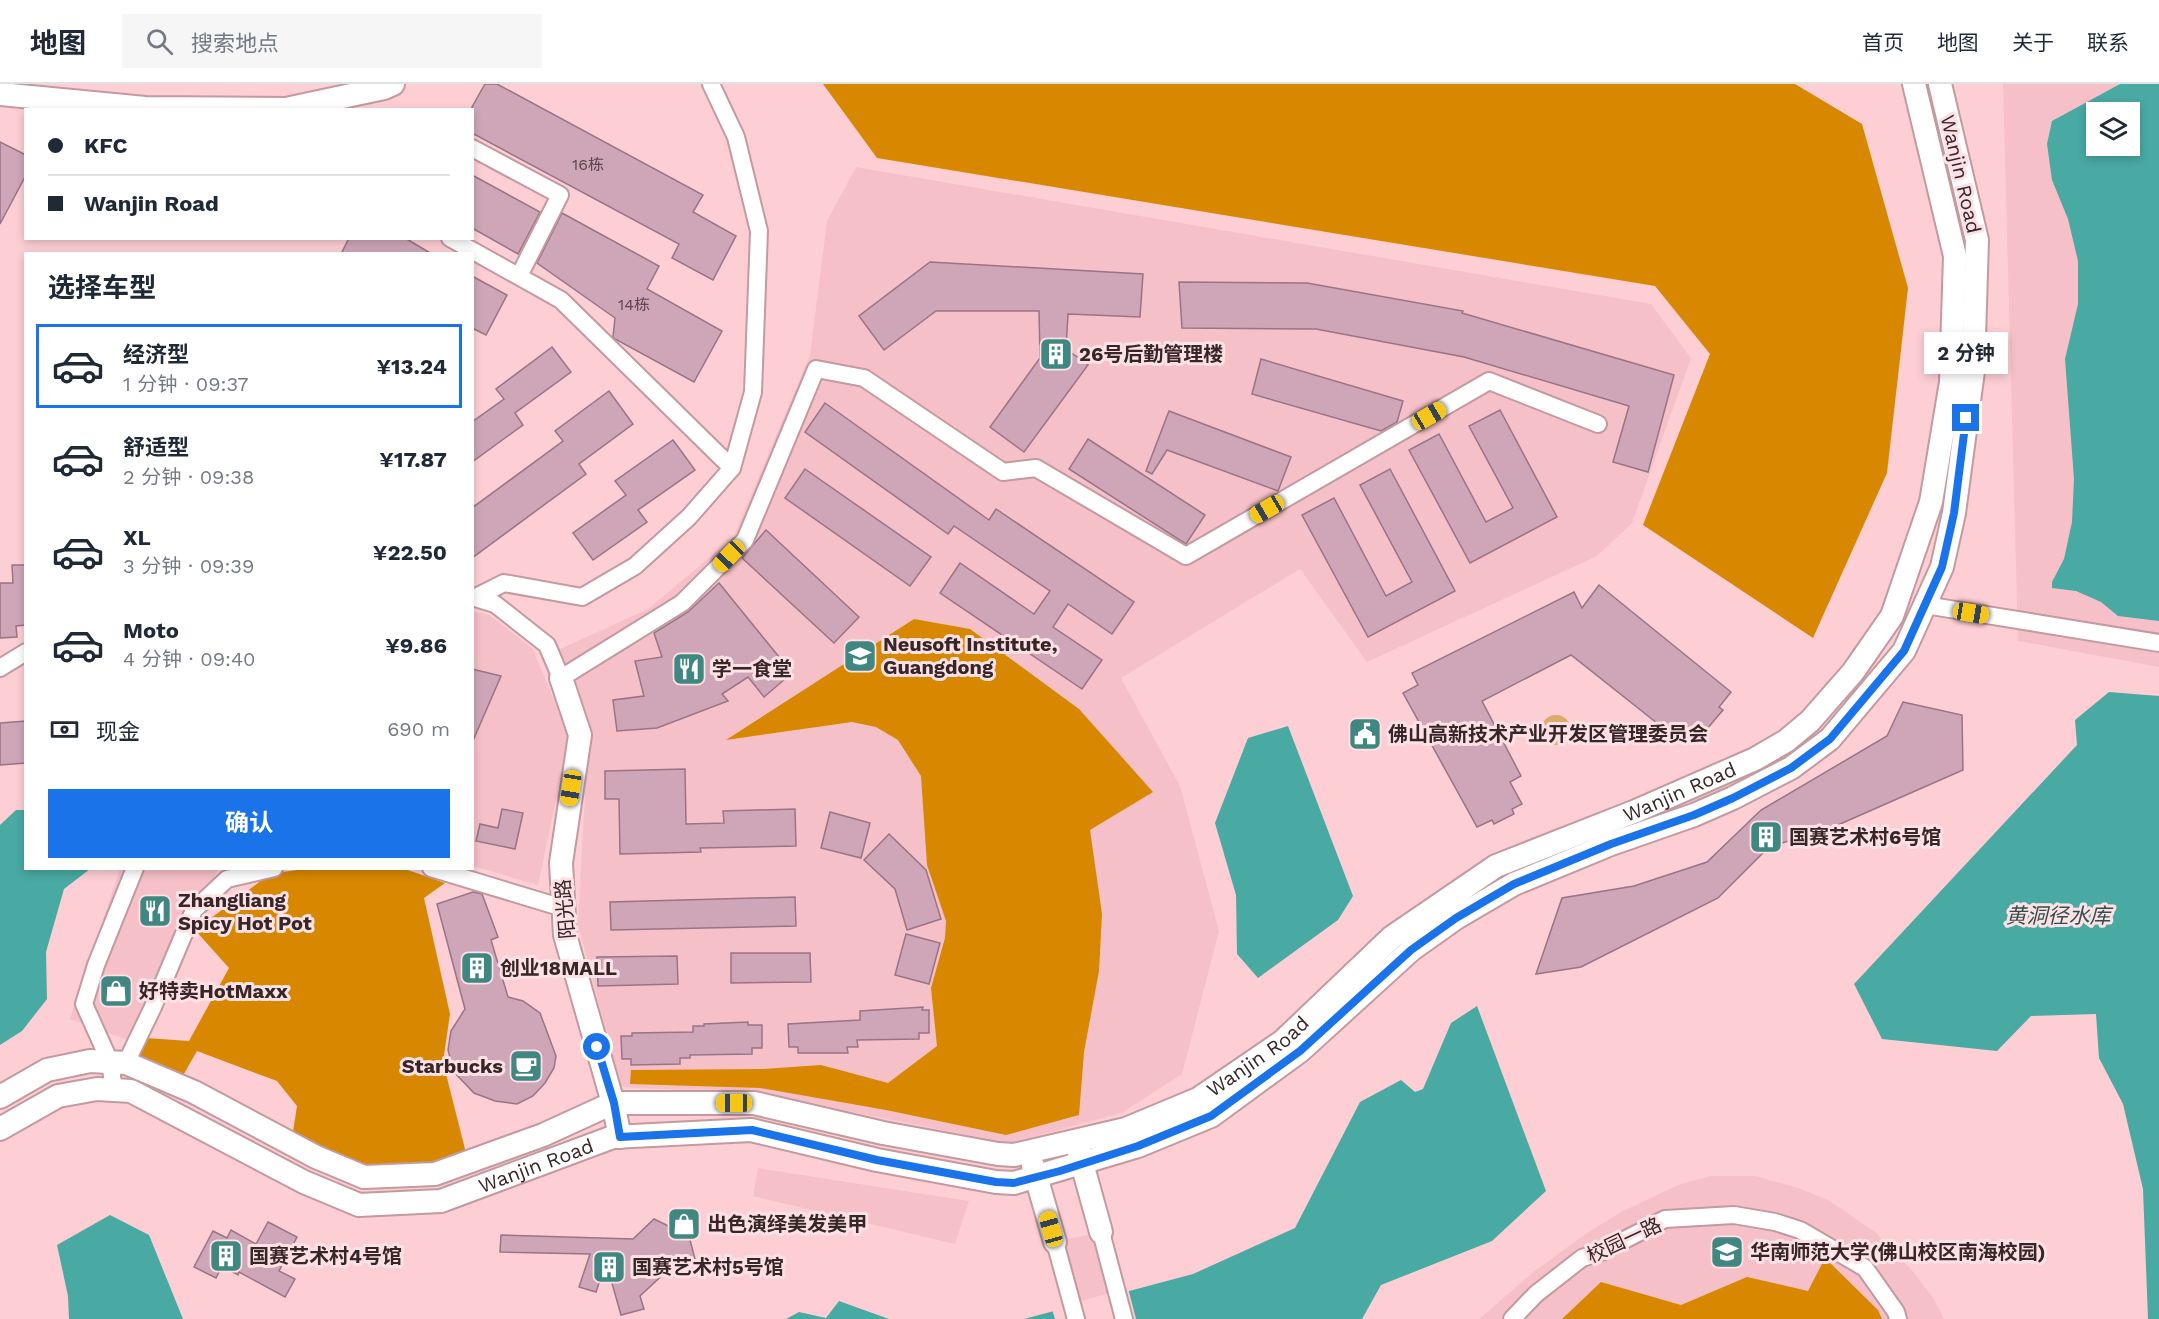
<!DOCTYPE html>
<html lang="zh">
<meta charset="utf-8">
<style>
body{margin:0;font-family:"Work Sans","Noto Sans SC",sans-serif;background:#f6f6f7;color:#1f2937;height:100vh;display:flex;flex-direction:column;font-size:22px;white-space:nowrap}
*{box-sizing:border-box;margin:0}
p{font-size:20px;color:#747a83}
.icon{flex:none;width:33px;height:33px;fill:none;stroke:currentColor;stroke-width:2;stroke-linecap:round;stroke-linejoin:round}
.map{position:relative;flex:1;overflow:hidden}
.side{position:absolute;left:24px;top:168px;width:450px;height:618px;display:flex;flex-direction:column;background:#fff;border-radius:0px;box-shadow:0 3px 9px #0003}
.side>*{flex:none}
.hud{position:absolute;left:24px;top:24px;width:450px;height:132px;border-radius:0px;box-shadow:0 3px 9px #0003;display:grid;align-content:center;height:132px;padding:0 24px;background:#fff}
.buttons{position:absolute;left:2086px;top:18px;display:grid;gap:12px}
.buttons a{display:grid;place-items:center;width:54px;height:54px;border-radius:0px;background:#fff;box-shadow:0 3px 9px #0003;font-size:30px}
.end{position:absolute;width:27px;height:27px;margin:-14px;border:8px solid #1a73e8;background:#fff;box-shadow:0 0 0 3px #fff}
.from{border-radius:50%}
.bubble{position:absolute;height:42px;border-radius:0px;background:#fff;box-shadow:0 3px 9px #0003;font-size:20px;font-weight:700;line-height:42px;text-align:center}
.car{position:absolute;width:18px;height:36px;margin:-18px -9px;border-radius:8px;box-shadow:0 0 4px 2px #0007;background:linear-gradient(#f5c518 24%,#345 0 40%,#f5c518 0 76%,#345 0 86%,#f5c518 0)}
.hud b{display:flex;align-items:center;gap:21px;height:57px;font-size:22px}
.hud b+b{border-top:2px solid #e0e1e3}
.hud i{width:15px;height:15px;background:#1f2937}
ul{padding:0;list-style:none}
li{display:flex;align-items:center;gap:18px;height:84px;margin:0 12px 9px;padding:0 12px;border:3px solid transparent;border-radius:0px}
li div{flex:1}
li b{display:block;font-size:22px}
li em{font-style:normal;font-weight:700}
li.on{border-color:#1a73e8}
li>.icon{width:54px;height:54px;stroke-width:1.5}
h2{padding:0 24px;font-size:27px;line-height:72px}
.pay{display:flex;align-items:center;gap:15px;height:66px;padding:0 24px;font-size:22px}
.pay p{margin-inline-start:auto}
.cta{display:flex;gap:12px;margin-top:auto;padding:12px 24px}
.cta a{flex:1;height:69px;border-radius:0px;background:#1a73e8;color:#fff;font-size:24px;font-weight:700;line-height:69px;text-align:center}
header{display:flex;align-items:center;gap:36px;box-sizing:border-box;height:84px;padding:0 30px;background:#fff;border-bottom:2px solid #e0e1e3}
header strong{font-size:28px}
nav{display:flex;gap:33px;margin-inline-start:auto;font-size:21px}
.search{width:420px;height:54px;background:#f6f6f7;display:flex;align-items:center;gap:15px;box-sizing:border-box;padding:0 21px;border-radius:0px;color:#747a83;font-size:22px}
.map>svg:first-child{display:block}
.built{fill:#f6c0c8;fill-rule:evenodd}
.green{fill:#e0a96a}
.forest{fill:#d78800}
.water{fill:#49a9a3;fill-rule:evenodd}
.pier{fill:#fdcfd5}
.building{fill:#cea6b8;stroke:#997485;stroke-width:1.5}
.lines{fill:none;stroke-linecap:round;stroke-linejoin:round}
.street-casing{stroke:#c4999f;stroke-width:20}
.secondary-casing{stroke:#c4999f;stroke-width:26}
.street{stroke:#fff;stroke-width:16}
.secondary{stroke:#fff;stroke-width:22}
.route{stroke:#1a73e8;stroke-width:8}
.labels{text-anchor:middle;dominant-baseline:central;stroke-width:6;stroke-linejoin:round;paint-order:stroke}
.number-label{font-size:16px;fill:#5d464c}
.street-label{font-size:20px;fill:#372628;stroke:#fee1e5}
.poi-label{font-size:20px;font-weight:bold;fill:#372628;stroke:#fee1e5;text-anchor:start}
.water-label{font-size:21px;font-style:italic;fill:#304e4b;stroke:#fee1e5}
</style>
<header>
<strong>地图</strong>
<div class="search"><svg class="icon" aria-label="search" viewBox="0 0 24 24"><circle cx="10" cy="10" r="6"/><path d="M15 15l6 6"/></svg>搜索地点</div>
<nav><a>首页</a><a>地图</a><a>关于</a><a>联系</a></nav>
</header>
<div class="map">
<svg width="2159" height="1235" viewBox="0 0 2159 1235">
<rect width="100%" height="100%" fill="#fdcfd5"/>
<g class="built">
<path d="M 2003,0 L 2159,0 L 2159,583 L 2018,557 ZM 2097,28 L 2130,28 L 2130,62 L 2097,62 Z"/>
<polygon points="856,83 1651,220 1691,274 1632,439 1597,472 1367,578 1300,485 1121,594 1180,702 1219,847 1182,990 1122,1029 1009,1059 760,1010 621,1003 578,841 588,656 560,565 648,525 733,454 810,271 827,137"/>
<polygon points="473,528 488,530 533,565 569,653 538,801 473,782"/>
<polygon points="120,785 218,785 136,959 70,935"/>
<polygon points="758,1084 969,1117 955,1160 753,1112"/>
<polygon points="1710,1092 1756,1092 1801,1105 1828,1116 1875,1148 1911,1185 1934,1215 1944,1235 1479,1235 1536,1186 1584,1151 1621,1128 1678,1101"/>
<polygon points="1101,1148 1132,1235 1065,1235 1055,1158"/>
</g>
<circle class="green" cx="1556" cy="646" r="15"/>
<g class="forest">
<polygon points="823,0 1795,0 1862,40 1908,204 1887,389 1813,554 1643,441 1710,270 1655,202 877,74"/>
<polygon points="914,535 970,545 1079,625 1153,708 1090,746 1102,830 1099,887 1084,968 1079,1031 1006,1051 886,1026 760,1004 630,1000 631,986 763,985 821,981 888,999 937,962 931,904 945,854 946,837 927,781 921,692 898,656 876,643 852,638 726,656"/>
<polygon points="310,784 402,784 445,799 424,814 450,930 443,978 467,1073 434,1084 364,1088 292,1054 297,1022 277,997 197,967 181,995 133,975 146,954 189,957 229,884 195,846 270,790"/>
<polygon points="1825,1174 1878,1226 1882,1235 1562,1235 1601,1198 1681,1221 1747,1193 1808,1207"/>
</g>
<g class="water">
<path d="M 2120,0 L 2159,0 L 2159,537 L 2118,532 L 2101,518 L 2076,507 L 2052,504 L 2052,498 L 2064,475 L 2072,438 L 2074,395 L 2065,275 L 2078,220 L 2078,177 L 2068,135 L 2052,96 L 2047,60 L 2052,37 ZM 2130,28 L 2130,62 L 2097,62 L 2097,28 Z"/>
<polygon points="2109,608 2159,612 2159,1235 2148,1235 2143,1105 2123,1020 2099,974 2096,930 2031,932 1997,967 1882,955 1854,900 2077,661 2075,636"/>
<polygon points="1288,642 1353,812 1338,836 1258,894 1237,870 1236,811 1215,739 1248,654"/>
<polygon points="16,726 25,726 26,784 90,785 64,805 46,868 47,915 22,947 0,961 0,741"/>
<polygon points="1477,922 1546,1107 1492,1157 1381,1201 1362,1235 1024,1235 1193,1190 1295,1144 1360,1018 1401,996 1415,1008 1423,1005 1451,939"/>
<polygon points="110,1131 149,1151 183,1235 69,1235 68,1212 57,1161"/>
<polygon points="839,1217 889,1235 786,1235 799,1228 826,1234"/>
</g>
<polygon class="pier" points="1128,1204 1136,1235 1055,1235 1052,1225"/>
<g class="building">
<polygon points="485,0 497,0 703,111 693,128 736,152 713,196 672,174 679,160 472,49 472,23"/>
<polygon points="0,58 26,71 26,91 0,140"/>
<polygon points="472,91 540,128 518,170 472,144"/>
<polygon points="562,129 659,182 647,205 722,247 694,298 615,255 613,253 615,234 537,179"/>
<polygon points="349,154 405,154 432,170 341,170"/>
<polygon points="930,178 1143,190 1140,233 1068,230 1066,265 1088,281 1024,368 990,343 1040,274 1039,227 936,227 884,266 859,232"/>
<polygon points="472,192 507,211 486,251 472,244"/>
<polygon points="1179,198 1307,199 1463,227 1462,229 1674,291 1648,388 1613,378 1629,322 1464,273 1316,245 1182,244"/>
<polygon points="552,263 571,288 515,329 523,341 472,378 472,338 504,315 496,305"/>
<polygon points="1261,275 1403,317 1397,338 1381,347 1252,310"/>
<polygon points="609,307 633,340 579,380 586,390 472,474 472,424 563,357 555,347"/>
<polygon points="825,319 989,436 996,425 1134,518 1112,550 1068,520 1053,543 1102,576 1082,605 940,509 960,479 1034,530 1050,507 954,442 948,450 805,348"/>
<polygon points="1500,326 1557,433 1470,479 1409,366 1439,350 1486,438 1513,424 1469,342"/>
<polygon points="1169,327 1291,373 1278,407 1167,366 1152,390 1146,387"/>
<polygon points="1088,355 1205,431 1186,460 1069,385"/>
<polygon points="673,356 695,386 638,426 647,438 593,476 573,449 626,411 615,397"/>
<polygon points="805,385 931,473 910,502 785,414"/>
<polygon points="1390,385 1455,507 1368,553 1302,431 1334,414 1386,512 1412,498 1360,401"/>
<polygon points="766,446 859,533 834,559 742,474"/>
<polygon points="12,481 26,481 26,541 16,542 17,553 0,554 0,499 13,499"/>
<polygon points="719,499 792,589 764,613 748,593 722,610 728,617 657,644 617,647 613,616 644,612 635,577 662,573 654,549 688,528"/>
<polygon points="1599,501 1731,608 1719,623 1723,626 1707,645 1703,641 1692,655 1677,644 1672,651 1571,571 1482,617 1521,692 1510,698 1522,720 1512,725 1514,730 1494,740 1492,736 1477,743 1403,609 1418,601 1412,589 1574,508 1582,524"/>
<polygon points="472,585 501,592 472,659"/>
<polygon points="1903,618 1962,631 1963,686 1831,744 1769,763 1718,814 1581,883 1536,890 1562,814 1634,802 1707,778 1761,726 1887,652"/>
<polygon points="26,637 26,679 0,681 0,639"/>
<polygon points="685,685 686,740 724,739 723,727 795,725 796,762 700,764 701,768 620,770 619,715 605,715 605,687"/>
<polygon points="502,725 523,729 515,765 476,757 480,740 498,744"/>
<polygon points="830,728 870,739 861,774 821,764"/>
<polygon points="889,750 926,786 941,835 907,846 895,805 864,776"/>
<polygon points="473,808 482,810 498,853 491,856 508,913 523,917 540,929 556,972 554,984 545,999 533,1012 517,1020 495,1017 474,1009 454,988 448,966 451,947 465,925 437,820"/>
<polygon points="795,813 796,842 611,846 610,818"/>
<polygon points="906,850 940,859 929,900 895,891"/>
<polygon points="731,869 810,869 811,898 731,899"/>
<polygon points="677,872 678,900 598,902 597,873"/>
<polygon points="923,923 922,926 929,926 929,949 919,949 919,955 857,956 858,963 847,963 848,969 798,969 798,963 789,963 788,940 860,936 860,927"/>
<polygon points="748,938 748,941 762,941 762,964 752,964 752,970 690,971 690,974 680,974 680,980 631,981 631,975 622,975 621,952 632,952 632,949 693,948 693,942 704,942 704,940"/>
<polygon points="654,1135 689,1152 696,1179 683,1172 640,1212 644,1225 621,1231 606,1178 596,1208 579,1203 590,1170 500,1168 501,1151 633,1155"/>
<polygon points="268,1138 297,1153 279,1187 295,1195 285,1213 239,1188 238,1191 222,1182 216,1194 194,1183 213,1147 227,1154 231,1146 256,1160"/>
</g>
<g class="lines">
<defs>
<g id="street">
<polyline points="472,64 560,111 519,192"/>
<polyline points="450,154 561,216 732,384"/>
<polyline points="472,513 495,520 547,561 561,594 682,519 745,456 816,285 864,294 1003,388 1036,384 1186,472 1489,297 1598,340"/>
<polyline points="474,514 504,499 582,513 635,482 689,433 732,384 753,308 759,147 736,53 711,0"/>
<polyline points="1925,521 2159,559"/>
<polyline points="0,584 26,568"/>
<polyline points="431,784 563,824"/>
<polyline points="126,979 153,923 194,826 227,795 274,784"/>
<polyline points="114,1006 110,978 84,920 96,881 135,784"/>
<polyline points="1101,1148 1124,1235"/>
<polyline points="1055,1158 1076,1235"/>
<polyline points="1512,1235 1536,1210 1582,1174 1601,1168 1665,1135 1734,1131 1775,1138 1800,1146 1865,1184 1896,1228 1898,1235"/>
</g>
<g id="secondary">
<polyline points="0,10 145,24 286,25 384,4 393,0"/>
<polyline points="561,594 580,651 561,779 565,851 613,1019 620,1053"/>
<path id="s1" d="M 0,1013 L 47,986 L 90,977 L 126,979 L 194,1008 L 316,1073 L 364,1093 L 435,1090 L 543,1051 L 613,1019 L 754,1019 L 883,1049 L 998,1070 L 1014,1071 L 1126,1045 L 1198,1015 L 1283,957 L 1392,853 L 1496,782 L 1636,727 L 1755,675 L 1786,657 L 1810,637 L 1853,588 L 1892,532 L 1931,418 L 1951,298 L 1955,172 L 1914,0"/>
<path id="s2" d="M 0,1045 L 58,1012 L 97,1005 L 131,1007 L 304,1098 L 359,1121 L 441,1117 L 613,1053 L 751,1046 L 877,1076 L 996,1098 L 1014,1099 L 1138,1062 L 1211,1032 L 1300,967 L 1411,866 L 1456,834 L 1514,800 L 1611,760 L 1694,731 L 1733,714 L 1791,684 L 1830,655 L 1904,567 L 1942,483 L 1954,429 L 1973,287 L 1977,156 L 1940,0"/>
<polyline points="1078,1065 1101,1148"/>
<polyline points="1033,1082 1055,1158"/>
</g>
</defs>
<use href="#street" class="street-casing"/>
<use href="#secondary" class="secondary-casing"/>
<use href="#street" class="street"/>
<use href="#secondary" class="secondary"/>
</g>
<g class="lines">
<polyline class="route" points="597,963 614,1019 620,1053 752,1046 877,1076 996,1098 1014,1099 1060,1087 1138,1062 1211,1032 1300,967 1411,866 1456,834 1514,800 1611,760 1694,731 1733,714 1791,684 1830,655 1904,567 1942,483 1954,429 1966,334"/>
</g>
<defs>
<symbol id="building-square" viewBox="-11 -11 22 22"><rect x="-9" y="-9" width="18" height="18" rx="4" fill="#408782" stroke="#fee1e5"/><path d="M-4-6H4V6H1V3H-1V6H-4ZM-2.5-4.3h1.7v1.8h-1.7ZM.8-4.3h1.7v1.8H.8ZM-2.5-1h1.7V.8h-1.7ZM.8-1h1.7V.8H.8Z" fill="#fff"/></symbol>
<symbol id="university-square" viewBox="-11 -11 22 22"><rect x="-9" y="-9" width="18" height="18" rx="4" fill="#408782" stroke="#fee1e5"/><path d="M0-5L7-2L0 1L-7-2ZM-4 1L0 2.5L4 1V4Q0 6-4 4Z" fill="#fff"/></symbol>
<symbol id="restaurant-square" viewBox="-11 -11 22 22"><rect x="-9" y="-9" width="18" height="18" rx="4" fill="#408782" stroke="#fee1e5"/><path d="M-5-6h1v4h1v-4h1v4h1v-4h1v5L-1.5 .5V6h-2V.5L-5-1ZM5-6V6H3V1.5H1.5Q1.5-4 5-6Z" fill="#fff"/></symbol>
<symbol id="civic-square" viewBox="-11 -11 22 22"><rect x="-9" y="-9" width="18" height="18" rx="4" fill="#408782" stroke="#fee1e5"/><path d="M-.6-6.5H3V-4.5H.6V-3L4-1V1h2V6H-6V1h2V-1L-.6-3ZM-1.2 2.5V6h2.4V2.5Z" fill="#fff"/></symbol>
<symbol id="shop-square" viewBox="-11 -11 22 22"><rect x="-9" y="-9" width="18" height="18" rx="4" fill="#408782" stroke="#fee1e5"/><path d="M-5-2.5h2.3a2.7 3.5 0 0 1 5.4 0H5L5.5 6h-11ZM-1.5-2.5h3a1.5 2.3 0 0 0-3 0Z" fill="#fff"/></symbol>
<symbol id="cafe-square" viewBox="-11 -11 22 22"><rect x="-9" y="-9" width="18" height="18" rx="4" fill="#408782" stroke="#fee1e5"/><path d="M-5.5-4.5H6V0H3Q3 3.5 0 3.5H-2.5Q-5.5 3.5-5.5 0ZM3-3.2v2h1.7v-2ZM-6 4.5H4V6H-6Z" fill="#fff"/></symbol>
</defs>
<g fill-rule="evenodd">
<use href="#building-square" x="1037" y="251" width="38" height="38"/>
<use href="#university-square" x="841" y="553" width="38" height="38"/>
<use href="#restaurant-square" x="670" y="566" width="38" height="38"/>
<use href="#civic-square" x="1346" y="631" width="38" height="38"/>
<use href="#building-square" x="1747" y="734" width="38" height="38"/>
<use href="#restaurant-square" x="136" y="808" width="38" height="38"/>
<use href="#building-square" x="458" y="865" width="38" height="38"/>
<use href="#shop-square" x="97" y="888" width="38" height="38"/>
<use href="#cafe-square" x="507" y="963" width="38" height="38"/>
<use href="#shop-square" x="665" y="1121" width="38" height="38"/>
<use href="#university-square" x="1708" y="1149" width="38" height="38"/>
<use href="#building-square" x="207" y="1153" width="38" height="38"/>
<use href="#building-square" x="590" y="1164" width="38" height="38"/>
</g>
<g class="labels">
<g class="number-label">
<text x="588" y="80">16栋</text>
<text x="634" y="220">14栋</text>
</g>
<g class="street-label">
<text transform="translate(1961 90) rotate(77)">Wanjin Road</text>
<text stroke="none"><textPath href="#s1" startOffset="1838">Wanjin Road</textPath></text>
<text transform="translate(565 825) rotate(-95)">阳光路</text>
<text stroke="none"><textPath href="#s1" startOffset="1334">Wanjin Road</textPath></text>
<text stroke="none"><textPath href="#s2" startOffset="579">Wanjin Road</textPath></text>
<text transform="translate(1624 1156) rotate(-25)">校园一路</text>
</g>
<g class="poi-label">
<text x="1079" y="270">26号后勤管理楼</text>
<text x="883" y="560">Neusoft Institute,<tspan x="883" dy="23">Guangdong</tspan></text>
<text x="712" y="585">学一食堂</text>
<text x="1388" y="650">佛山高新技术产业开发区管理委员会</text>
<text x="1789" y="753">国赛艺术村6号馆</text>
<text x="178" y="816">Zhangliang<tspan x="178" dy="23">Spicy Hot Pot</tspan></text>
<text x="500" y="884">创业18MALL</text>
<text x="139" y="907">好特卖HotMaxx</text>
<text x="503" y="982" text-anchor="end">Starbucks</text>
<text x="707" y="1140">出色演绎美发美甲</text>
<text x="1750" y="1168">华南师范大学(佛山校区南海校园)</text>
<text x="249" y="1172">国赛艺术村4号馆</text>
<text x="632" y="1183">国赛艺术村5号馆</text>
</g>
<g class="water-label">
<text x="2058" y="831">黄洞径水库</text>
</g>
</g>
</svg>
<div class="buttons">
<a><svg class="icon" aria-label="layers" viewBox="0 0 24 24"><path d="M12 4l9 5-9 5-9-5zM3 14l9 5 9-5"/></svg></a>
</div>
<i class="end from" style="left:597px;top:963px"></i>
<i class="end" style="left:1966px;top:334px"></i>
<div class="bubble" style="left:1924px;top:248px;width:84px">2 分钟</div>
<i class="car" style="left:1429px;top:332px;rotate:60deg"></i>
<i class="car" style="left:1267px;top:425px;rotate:240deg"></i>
<i class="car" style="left:729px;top:472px;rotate:224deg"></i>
<i class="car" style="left:1971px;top:529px;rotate:99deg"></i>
<i class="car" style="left:571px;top:704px;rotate:189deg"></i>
<i class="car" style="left:734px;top:1019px;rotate:270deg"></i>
<i class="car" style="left:1051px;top:1145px;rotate:344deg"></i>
<div class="hud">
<b><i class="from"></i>KFC</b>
<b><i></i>Wanjin Road</b>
</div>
<section class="side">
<h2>选择车型</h2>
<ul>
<li class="on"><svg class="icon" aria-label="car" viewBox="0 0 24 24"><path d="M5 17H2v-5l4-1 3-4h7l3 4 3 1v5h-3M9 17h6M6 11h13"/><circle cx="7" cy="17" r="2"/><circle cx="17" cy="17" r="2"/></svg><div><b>经济型</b><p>1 分钟 · 09:37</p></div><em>¥13.24</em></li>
<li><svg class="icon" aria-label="car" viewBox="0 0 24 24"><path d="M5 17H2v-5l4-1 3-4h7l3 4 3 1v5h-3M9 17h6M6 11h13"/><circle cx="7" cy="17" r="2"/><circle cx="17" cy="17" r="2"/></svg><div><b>舒适型</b><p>2 分钟 · 09:38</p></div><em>¥17.87</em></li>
<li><svg class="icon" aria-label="car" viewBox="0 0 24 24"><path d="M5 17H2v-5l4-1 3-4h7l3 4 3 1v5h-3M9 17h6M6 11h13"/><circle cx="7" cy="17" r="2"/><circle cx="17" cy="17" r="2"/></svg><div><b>XL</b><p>3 分钟 · 09:39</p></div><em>¥22.50</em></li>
<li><svg class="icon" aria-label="car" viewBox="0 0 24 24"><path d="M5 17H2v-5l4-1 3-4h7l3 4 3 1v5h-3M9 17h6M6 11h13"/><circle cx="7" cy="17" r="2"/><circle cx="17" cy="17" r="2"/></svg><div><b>Moto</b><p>4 分钟 · 09:40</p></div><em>¥9.86</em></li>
</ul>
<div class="pay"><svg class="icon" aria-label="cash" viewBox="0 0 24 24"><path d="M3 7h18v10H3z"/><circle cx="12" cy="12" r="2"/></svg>现金<p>690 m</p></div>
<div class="cta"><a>确认</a></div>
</section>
</div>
